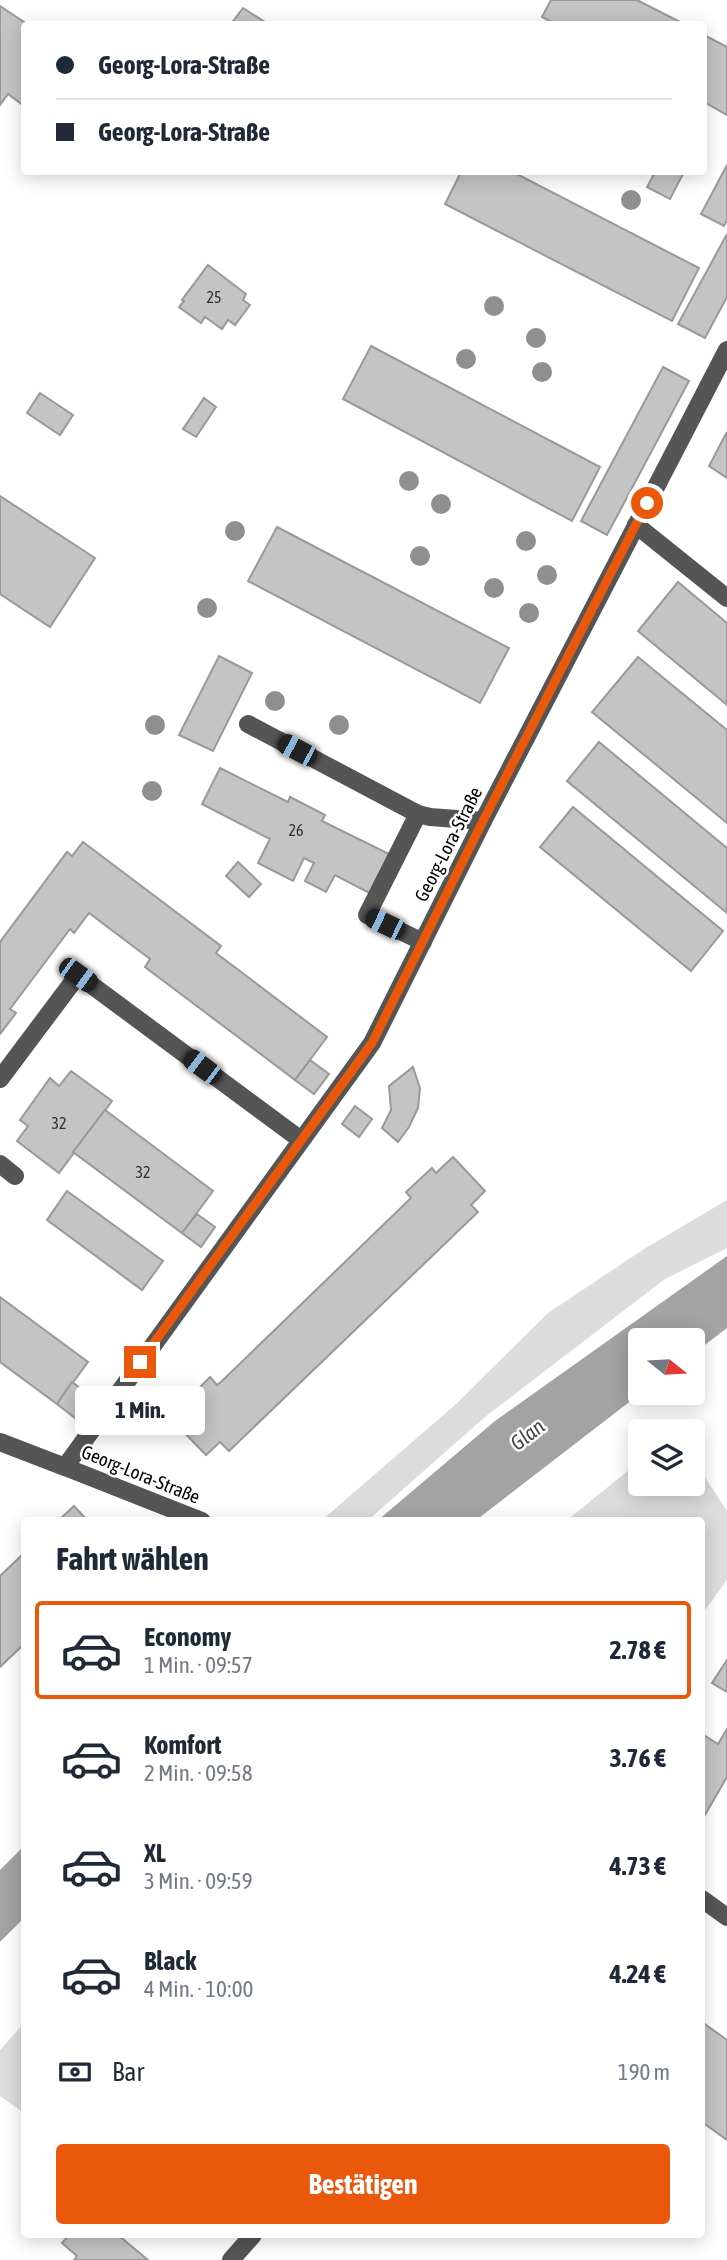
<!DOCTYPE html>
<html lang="de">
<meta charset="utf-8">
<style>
body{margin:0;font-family:"Asap Condensed",sans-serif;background:#f6f6f7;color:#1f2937;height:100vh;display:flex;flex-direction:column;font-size:26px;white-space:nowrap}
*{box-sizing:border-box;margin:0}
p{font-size:23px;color:#747a83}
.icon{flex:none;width:38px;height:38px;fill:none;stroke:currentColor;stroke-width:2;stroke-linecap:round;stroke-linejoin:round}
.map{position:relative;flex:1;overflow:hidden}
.details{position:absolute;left:21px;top:1517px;width:684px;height:721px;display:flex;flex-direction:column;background:#fff;border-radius:7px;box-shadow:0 4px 18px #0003}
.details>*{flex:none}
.top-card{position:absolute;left:21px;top:21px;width:686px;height:154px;border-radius:7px;box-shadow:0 4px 18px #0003;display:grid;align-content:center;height:154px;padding:0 35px;background:#fff}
.needle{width:46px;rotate:108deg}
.buttons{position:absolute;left:628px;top:1328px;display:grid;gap:14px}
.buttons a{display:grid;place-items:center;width:77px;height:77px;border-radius:7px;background:#fff;box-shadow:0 4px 18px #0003;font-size:35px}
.end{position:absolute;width:32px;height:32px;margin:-16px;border:9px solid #ea580c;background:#fff;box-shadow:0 0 0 4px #fff}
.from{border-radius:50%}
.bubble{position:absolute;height:49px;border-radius:7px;background:#fff;box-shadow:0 4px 18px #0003;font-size:23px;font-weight:700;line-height:49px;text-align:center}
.car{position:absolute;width:21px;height:42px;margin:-21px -10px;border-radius:9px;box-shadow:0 0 5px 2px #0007;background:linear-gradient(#222 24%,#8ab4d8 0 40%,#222 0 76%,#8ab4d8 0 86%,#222 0)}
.top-card b{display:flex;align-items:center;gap:24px;height:66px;font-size:26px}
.top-card b+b{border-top:2px solid #e0e1e3}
.top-card i{width:18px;height:18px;background:#1f2937}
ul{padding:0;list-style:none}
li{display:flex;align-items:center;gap:21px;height:98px;margin:0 14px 10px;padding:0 21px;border:4px solid transparent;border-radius:7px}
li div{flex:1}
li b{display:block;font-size:26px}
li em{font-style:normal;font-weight:700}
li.selected{border-color:#ea580c}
li>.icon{width:63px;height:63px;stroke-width:1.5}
h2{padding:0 35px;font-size:32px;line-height:84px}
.pay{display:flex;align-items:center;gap:18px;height:77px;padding:0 35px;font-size:26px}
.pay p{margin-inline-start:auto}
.button{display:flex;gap:14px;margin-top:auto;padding:14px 35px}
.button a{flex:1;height:80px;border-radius:7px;background:#ea580c;color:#fff;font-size:28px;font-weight:700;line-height:80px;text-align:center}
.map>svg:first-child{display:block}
.green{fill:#dcdcdc}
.water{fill:#a3a3a3}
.building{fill:#c4c4c4;stroke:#999;stroke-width:2}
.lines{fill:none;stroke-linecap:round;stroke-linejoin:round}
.minor{stroke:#555;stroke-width:18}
.tree{fill:#8f8f8f}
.route{stroke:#ea580c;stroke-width:9}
.labels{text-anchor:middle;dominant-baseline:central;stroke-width:5;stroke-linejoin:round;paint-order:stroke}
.number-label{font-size:16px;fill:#313131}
.street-label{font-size:19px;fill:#000;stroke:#fff}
.water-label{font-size:21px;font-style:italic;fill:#444;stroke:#fff}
</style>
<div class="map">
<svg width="727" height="2260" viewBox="0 0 727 2260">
<rect width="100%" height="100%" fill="#fff"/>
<g class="green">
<polygon points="727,1200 727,1248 665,1279 485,1417 367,1521 321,1521 456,1404 548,1313 644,1249"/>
<polygon points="693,1459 727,1511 727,1580 702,1614 702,1521 566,1521 640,1461 640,1484 693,1484"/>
<polygon points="24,2023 24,2113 0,2096 0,2050"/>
</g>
<g class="water">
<polygon points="727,1256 727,1328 693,1354 693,1340 640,1340 641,1393 475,1521 377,1521 495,1421"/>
<polygon points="24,1846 24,1918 0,1942 0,1870"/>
</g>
<g class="building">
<polygon points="551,0 637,0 684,24 556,24 542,17"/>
<polygon points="0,6 27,24 24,24 24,106 8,94 0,105"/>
<polygon points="243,8 268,24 231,24"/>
<polygon points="704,35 727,47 727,115 704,102"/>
<polygon points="727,165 727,220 724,226 701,214"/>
<polygon points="461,172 513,172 699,268 672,321 445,204"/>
<polygon points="655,172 684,172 670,199 647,187"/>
<polygon points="727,234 727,297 705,338 678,324"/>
<polygon points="208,265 246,294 243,300 250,305 235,325 228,320 222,329 205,317 201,323 179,307 184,301 182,300"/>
<polygon points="371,346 600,467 572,521 343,399"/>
<polygon points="663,367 689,381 607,535 581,521"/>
<polygon points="40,393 73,415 60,435 27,413"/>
<polygon points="204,398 216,407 196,437 183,429"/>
<polygon points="727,432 727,478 709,466"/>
<polygon points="0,496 95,558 50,627 0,594"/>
<polygon points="277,527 509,648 480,703 248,581"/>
<polygon points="678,582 727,623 727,705 638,631"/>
<polygon points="219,656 252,673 213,751 179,735"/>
<polygon points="638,657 727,730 727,823 592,712"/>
<polygon points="599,742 727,848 727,913 567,781"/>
<polygon points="220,768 288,802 290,797 325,815 322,821 391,855 371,894 335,875 326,892 305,881 314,863 304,858 293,881 258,863 270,839 202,804"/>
<polygon points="573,807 723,931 691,971 540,847"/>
<polygon points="83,842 221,946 216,953 327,1037 295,1080 145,967 150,959 89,913 74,933 70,929 10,1009 16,1013 0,1034 0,942 67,852 72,856"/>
<polygon points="238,862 261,884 249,897 226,876"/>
<polygon points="310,1060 329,1074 314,1094 295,1080"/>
<polygon points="413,1067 420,1088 418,1108 409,1127 398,1142 382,1128 391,1110 389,1086"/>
<polygon points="71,1071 112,1101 59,1173 17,1141 28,1126 20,1120 50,1078 59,1086"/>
<polygon points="355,1106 372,1119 359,1137 342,1124"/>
<polygon points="105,1110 213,1191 182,1233 73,1152"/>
<polygon points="453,1157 485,1191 471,1205 478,1212 229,1451 220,1442 206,1455 174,1422 191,1405 187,1400 210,1377 217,1385 223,1380 411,1198 406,1192 432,1168 436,1173"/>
<polygon points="67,1191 163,1261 142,1290 47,1220"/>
<polygon points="197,1214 215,1227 201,1247 182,1233"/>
<polygon points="0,1297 88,1362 57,1404 0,1362"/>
<polygon points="72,1382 91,1396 75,1418 57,1404"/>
<polygon points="74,1506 88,1521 58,1521"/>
<polygon points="24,1553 24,1644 0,1667 0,1576"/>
<polygon points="727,1660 727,1692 712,1683"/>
<polygon points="727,1729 727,1777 702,1820 702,1734 718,1744"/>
<polygon points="702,2022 727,2040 727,2140 702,2122"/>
<polygon points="69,2235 118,2235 148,2260 74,2260 77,2256 62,2243"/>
</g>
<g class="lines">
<g class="minor">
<polyline points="636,525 727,598"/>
<polyline points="248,724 418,814 430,817 483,821"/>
<polyline points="418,814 367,915 423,942"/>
<polyline points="0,1079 78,975 301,1140"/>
<polyline points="0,1164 15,1176"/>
<polyline points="0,1442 65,1467 372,1043 483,821 727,350"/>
<polyline points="65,1467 202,1521"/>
<polyline points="702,1899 727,1917"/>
<polyline points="231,2260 253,2235"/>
</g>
</g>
<g class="tree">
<circle cx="631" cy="200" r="10"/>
<circle cx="494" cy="306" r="10"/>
<circle cx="536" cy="338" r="10"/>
<circle cx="466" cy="359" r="10"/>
<circle cx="542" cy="372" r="10"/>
<circle cx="409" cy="481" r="10"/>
<circle cx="441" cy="504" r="10"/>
<circle cx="235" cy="531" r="10"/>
<circle cx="526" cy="541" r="10"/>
<circle cx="420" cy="556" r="10"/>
<circle cx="547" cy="575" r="10"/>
<circle cx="494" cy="588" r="10"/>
<circle cx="207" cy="608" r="10"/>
<circle cx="529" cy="613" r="10"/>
<circle cx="275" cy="701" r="10"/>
<circle cx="155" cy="725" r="10"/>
<circle cx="339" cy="725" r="10"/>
<circle cx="152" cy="791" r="10"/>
</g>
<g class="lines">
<polyline class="route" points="140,1362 372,1043 483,821 647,503"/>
</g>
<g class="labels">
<g class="number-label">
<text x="214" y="297">25</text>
<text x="296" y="830">26</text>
<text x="59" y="1123">32</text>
<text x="143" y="1172">32</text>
</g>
<g class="street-label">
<text transform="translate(448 844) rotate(-63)">Georg-Lora-Straße</text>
<text transform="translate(141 1474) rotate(22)">Georg-Lora-Straße</text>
</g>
<g class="water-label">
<text transform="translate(527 1434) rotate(-38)">Glan</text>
</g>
</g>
</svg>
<div class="buttons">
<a><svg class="needle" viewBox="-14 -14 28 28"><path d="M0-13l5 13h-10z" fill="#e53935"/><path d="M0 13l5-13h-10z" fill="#747a83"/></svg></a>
<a><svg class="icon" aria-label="layers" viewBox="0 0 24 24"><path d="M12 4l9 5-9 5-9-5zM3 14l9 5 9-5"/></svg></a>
</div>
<i class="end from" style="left:647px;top:503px"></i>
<i class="end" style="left:140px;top:1362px"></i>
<div class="bubble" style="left:75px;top:1386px;width:130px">1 Min.</div>
<i class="car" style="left:297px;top:750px;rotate:298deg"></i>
<i class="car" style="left:385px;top:924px;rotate:296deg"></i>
<i class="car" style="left:78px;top:975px;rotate:126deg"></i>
<i class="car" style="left:202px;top:1067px;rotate:307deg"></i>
<div class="top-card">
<b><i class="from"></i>Georg-Lora-Straße</b>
<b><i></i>Georg-Lora-Straße</b>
</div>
<section class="details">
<h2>Fahrt wählen</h2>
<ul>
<li class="selected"><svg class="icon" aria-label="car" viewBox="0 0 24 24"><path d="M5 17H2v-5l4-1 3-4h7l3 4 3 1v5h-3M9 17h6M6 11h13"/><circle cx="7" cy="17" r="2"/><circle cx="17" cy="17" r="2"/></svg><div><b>Economy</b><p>1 Min. · 09:57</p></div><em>2.78 €</em></li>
<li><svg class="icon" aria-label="car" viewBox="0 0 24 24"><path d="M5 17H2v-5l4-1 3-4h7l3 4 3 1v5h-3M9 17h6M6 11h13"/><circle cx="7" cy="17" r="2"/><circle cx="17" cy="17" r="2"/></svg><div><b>Komfort</b><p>2 Min. · 09:58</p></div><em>3.76 €</em></li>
<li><svg class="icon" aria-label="car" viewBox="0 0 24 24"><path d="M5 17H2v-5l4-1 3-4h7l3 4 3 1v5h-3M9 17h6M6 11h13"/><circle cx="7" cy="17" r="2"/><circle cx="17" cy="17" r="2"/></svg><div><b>XL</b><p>3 Min. · 09:59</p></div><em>4.73 €</em></li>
<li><svg class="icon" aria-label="car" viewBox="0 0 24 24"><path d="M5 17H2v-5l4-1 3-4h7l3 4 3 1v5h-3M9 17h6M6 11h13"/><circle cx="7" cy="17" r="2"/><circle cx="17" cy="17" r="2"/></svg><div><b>Black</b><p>4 Min. · 10:00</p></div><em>4.24 €</em></li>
</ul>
<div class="pay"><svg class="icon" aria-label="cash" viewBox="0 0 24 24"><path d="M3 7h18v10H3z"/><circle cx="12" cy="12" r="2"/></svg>Bar<p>190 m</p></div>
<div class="button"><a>Bestätigen</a></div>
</section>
</div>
